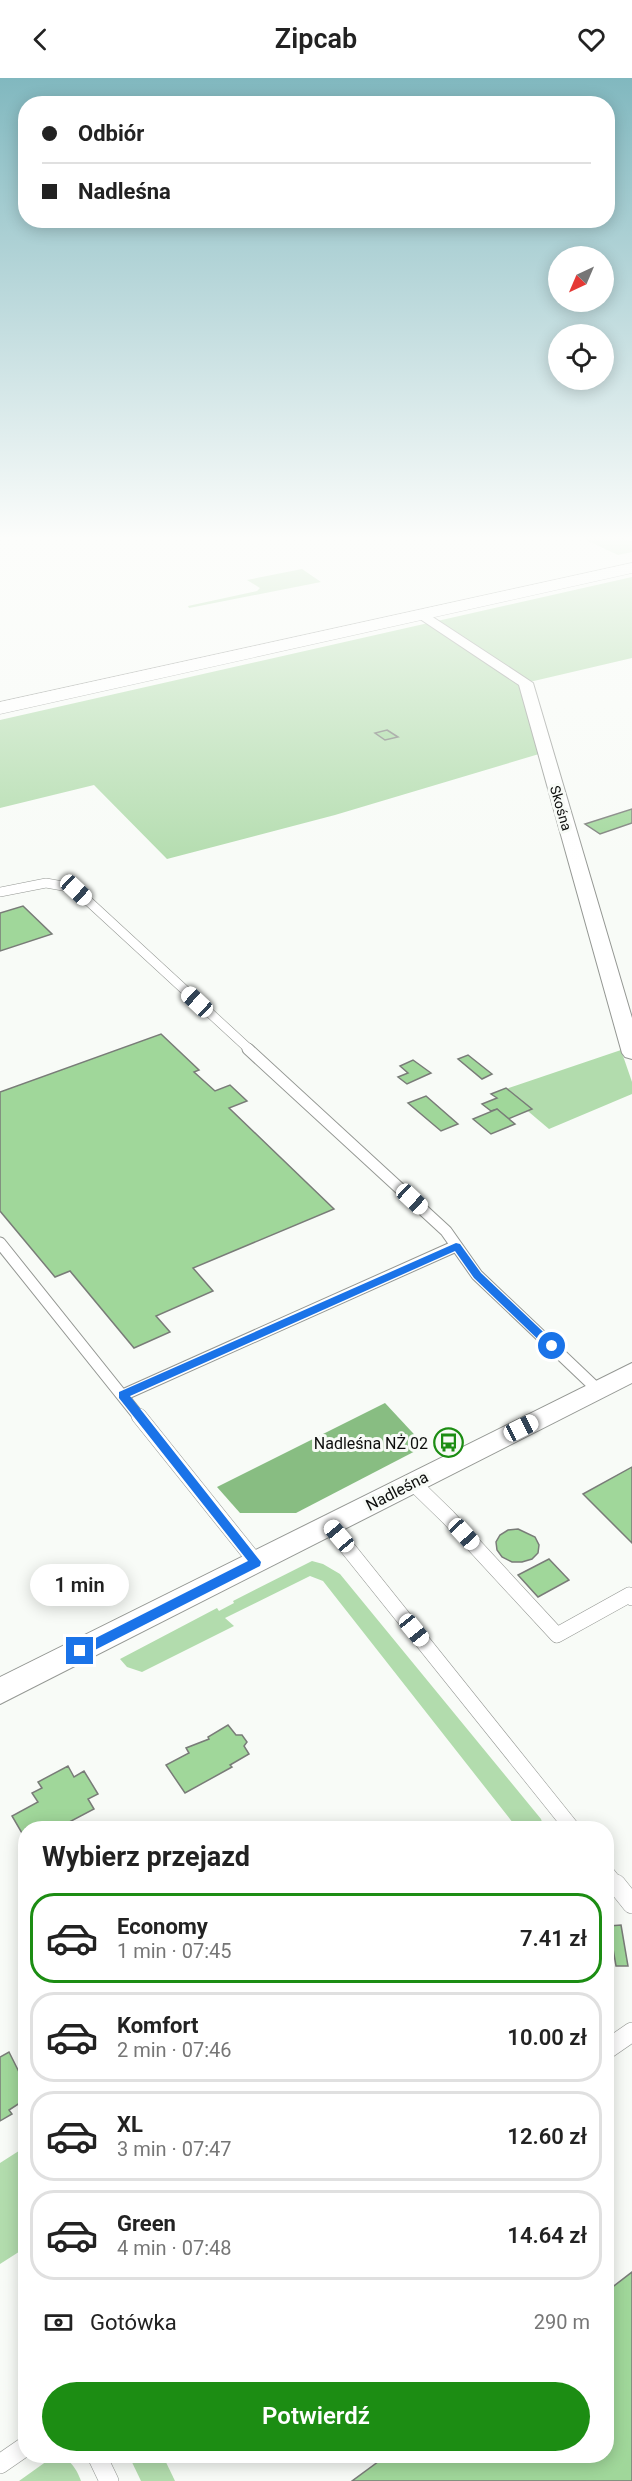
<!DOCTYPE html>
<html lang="pl">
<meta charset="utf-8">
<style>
body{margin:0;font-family:Roboto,sans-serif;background:#f6f6f6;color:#222;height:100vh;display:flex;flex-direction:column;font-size:22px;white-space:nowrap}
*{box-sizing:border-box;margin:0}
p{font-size:20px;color:#767676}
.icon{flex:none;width:33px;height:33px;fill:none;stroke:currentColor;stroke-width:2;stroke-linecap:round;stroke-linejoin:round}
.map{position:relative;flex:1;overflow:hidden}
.side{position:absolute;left:18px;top:1743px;width:596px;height:642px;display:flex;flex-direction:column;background:#fff;border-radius:24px;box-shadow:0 3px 15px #0003}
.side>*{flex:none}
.guide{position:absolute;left:18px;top:18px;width:597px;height:132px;border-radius:24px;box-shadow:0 3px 15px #0003;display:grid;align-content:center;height:132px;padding:0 24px;background:#fff}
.needle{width:39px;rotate:224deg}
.fabs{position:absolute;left:548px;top:168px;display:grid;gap:12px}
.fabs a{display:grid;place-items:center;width:66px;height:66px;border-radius:50%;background:#fff;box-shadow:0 3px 15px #0003;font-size:30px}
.end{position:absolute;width:27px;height:27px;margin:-14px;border:8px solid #1a73e8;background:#fff;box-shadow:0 0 0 3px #fff}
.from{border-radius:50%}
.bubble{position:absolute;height:42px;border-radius:21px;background:#fff;box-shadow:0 3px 15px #0003;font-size:20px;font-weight:600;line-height:42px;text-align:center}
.car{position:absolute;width:18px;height:36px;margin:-18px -9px;border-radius:8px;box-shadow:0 0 4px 2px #0007;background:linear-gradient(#fff 24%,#345 0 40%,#fff 0 76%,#345 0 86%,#fff 0)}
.guide b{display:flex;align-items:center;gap:21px;height:57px;font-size:22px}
.guide b+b{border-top:2px solid #e0e0e0}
.guide i{width:15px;height:15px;background:#222}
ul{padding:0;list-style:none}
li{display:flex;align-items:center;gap:18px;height:90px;margin:0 12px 9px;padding:0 12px;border:3px solid #e0e0e0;border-radius:24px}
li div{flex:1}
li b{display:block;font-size:22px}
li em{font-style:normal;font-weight:600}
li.current{border-color:#1c8d13}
li>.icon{width:54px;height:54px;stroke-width:1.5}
h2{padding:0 24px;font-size:27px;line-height:72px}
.pay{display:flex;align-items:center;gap:15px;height:66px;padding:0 24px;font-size:22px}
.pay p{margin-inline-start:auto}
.button{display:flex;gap:12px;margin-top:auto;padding:12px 24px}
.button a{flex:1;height:69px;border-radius:36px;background:#1c8d13;color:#fff;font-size:24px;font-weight:600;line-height:69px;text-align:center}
header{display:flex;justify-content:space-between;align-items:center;height:78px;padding:0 24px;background:#fff;font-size:27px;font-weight:600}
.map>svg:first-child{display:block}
.green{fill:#b2dcad}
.water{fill:#88bd82}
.building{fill:#a0d79a;stroke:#797c78;stroke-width:1.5}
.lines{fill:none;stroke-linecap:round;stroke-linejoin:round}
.lane-far4-casing{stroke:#949793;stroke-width:8}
.lane-far3-casing{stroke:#949793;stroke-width:10}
.lane-far2-casing{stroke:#949793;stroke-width:13}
.lane-far1-casing{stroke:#949793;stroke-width:16}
.lane-casing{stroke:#949793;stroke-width:20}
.street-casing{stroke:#949793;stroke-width:2}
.secondary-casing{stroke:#949793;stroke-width:1}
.lane-far4{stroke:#fff;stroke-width:7}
.lane-far3{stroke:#fff;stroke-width:9}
.lane-far2{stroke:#fff;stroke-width:11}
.lane-far1{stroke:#fff;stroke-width:15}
.lane{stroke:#fff;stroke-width:19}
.street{fill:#fff;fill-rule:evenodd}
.secondary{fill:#fff;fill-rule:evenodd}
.route{fill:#1a73e8}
.labels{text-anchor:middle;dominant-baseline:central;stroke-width:6;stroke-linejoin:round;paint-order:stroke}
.far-street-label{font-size:14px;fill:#0d0e0d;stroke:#f8fbf7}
.poi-label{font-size:16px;fill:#0d0e0d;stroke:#f8fbf7;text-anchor:end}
.street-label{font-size:16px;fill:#0d0e0d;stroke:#f8fbf7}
</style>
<header><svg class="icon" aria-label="back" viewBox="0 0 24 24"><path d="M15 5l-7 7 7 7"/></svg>Zipcab<svg class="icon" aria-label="heart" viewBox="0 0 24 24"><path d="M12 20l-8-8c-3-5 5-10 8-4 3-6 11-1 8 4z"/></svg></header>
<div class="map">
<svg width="632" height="2403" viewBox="0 0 632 2403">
<rect width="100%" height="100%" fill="#f8fbf7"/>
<g class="green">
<polygon points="575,457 632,457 632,474 618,477"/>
<polygon points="302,491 321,504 189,530 188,528 257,513 260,510 247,502"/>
<polygon points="632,499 632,580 521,606 539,676 335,737 167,781 94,707 0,730 0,642"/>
<polygon points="621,972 632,1004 632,1016 549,1051 503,1012"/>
<polygon points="312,1483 323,1486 340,1496 541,1741 544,1750 517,1750 323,1503 310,1498 225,1540 234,1548 142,1594 127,1589 120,1581 217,1530 219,1533 234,1525 233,1523"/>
<polygon points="25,2069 25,2170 0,2186 0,2085"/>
<path d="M 54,2378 C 69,2378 76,2390 81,2403 L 19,2403 Z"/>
<polygon points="129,2378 163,2378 175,2403 141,2403"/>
</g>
<polygon class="water" points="385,1325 425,1368 296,1435 240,1435 217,1409"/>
<g class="building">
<polygon points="387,652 398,659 385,662 375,655"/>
<polygon points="632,731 632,745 600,756 585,746"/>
<polygon points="23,828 52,856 0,873 0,835"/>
<polygon points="161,956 199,992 194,994 215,1013 230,1007 247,1023 229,1030 334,1131 193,1190 213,1213 156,1238 170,1254 134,1270 70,1193 55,1199 0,1133 0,1014"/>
<polygon points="468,977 492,996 482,1001 458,981"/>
<polygon points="413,982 431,995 407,1006 398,999 408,995 400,988"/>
<polygon points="506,1010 511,1014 532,1031 508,1041 497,1031 491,1033 482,1026 497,1020 491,1016"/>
<polygon points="426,1018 458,1046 441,1053 408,1025"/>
<polygon points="497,1031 515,1046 491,1056 473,1041"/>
<polygon points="632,1389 632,1465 583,1416"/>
<polygon points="518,1451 535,1459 539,1467 538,1475 532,1481 522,1484 512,1484 502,1479 497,1472 496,1464 500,1457 508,1452"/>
<polygon points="549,1481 569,1502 538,1519 518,1497"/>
<polygon points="228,1647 236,1657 242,1657 247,1664 244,1668 249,1676 230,1687 232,1689 185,1715 166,1687 189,1675 186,1670 209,1661 208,1659"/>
<polygon points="68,1688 74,1699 84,1693 98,1716 88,1721 94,1731 58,1750 26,1750 26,1762 12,1738 38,1724 32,1715 42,1710 38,1704"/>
<polygon points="621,1847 628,1888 616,1888 609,1848"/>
<polygon points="9,1974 26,2008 26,2021 9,2032 12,2036 0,2043 0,1979"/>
<polygon points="632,2194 632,2403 352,2403 386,2378 606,2378 606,2214"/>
</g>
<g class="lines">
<defs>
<polyline id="lane-far4" points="624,457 632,460"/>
<polyline id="lane-far3" points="0,814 46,805 74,810 250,972"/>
<g id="lane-far2">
<polyline points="248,971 446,1153 477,1197 597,1311"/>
<polyline points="0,1165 140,1340"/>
<polyline points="123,1317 456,1168"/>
</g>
<g id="lane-far1">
<polyline points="139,1338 256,1484"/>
<polyline points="413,1405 448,1439 557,1557 629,1517 632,1520"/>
<polyline points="330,1448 572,1750"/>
<polyline points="606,1794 617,1808"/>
</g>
<g id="lane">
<polyline points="616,1806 632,1826"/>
<polyline points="606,1972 632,1954"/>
<polyline points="97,2378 109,2403"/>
<polyline points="0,2386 26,2368"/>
</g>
<g id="street">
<polygon points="422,532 533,605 632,940 632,981 625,979 622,975 519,607 417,539 415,536"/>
<polygon points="632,1285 632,1305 0,1626 0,1599"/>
</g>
<polygon id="secondary" points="632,485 632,495 0,636 0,624"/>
</defs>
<use href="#lane-far4" class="lane-far4-casing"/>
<use href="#lane-far3" class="lane-far3-casing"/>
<use href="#lane-far2" class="lane-far2-casing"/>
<use href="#lane-far1" class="lane-far1-casing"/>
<use href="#lane" class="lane-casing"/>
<use href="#street" class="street-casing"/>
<use href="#secondary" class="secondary-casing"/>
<use href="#lane-far4" class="lane-far4"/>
<use href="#lane-far3" class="lane-far3"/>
<use href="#lane-far2" class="lane-far2"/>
<use href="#lane-far1" class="lane-far1"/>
<use href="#lane" class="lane"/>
<use href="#street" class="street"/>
<use href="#secondary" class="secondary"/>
</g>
<linearGradient id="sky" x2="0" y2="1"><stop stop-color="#81b8bf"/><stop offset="0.58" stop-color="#fcfdfb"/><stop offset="1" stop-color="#fcfdfb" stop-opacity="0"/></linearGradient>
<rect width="632" height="793" fill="url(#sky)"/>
<polygon class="route" points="456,1165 460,1166 481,1195 556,1266 556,1271 548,1271 474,1200 455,1173 130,1318 261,1484 260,1488 85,1577 76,1577 76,1570 248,1483 119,1320 119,1314"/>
<defs>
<symbol id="bus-ring" viewBox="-11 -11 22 22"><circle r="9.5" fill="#f8fbf7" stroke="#1c8d13" stroke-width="1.5"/><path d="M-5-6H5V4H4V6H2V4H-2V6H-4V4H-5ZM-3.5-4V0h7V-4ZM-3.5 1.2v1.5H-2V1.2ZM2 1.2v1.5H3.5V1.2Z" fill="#1c8d13"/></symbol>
</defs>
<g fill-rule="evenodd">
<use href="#bus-ring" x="432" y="1348" width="33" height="33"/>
</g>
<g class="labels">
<g class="far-street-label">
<text transform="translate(561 730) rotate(74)">Skośna</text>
</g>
<g class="poi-label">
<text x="428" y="1365">Nadleśna NŻ 02</text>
</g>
<g class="street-label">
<text transform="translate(397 1413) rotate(-27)">Nadleśna</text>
</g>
</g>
</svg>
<div class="fabs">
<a><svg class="needle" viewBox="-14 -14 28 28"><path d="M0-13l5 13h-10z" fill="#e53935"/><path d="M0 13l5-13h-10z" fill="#767676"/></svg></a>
<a><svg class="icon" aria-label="locate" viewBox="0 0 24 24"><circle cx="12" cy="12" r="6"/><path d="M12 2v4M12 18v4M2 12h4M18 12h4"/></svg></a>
</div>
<i class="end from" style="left:552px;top:1268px"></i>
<i class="end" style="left:80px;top:1573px"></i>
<div class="bubble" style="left:30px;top:1486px;width:99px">1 min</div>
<i class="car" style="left:76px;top:812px;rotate:133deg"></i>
<i class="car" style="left:197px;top:924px;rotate:313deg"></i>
<i class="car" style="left:412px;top:1121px;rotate:133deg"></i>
<i class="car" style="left:521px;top:1350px;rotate:63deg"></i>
<i class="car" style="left:464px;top:1456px;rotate:137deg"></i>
<i class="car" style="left:339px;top:1458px;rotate:320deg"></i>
<i class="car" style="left:414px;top:1552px;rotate:141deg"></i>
<div class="guide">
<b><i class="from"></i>Odbiór</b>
<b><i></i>Nadleśna</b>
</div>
<section class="side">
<h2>Wybierz przejazd</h2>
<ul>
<li class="current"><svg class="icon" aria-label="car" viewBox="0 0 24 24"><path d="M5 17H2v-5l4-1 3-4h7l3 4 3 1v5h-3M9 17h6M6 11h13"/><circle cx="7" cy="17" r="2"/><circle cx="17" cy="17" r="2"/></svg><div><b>Economy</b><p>1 min · 07:45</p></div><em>7.41 zł</em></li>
<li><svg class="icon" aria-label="car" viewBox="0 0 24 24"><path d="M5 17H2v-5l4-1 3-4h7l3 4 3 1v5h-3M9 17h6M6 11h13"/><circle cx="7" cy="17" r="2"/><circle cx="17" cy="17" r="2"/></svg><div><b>Komfort</b><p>2 min · 07:46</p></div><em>10.00 zł</em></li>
<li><svg class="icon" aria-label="car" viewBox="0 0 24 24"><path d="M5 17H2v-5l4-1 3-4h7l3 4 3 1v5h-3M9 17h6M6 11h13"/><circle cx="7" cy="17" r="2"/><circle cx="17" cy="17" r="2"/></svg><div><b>XL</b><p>3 min · 07:47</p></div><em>12.60 zł</em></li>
<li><svg class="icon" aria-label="car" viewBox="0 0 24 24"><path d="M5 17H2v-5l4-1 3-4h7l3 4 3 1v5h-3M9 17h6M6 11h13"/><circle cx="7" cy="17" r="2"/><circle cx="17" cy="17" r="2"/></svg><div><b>Green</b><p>4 min · 07:48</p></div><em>14.64 zł</em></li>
</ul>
<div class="pay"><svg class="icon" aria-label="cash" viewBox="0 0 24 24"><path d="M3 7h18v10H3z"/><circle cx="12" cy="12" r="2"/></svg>Gotówka<p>290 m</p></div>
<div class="button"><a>Potwierdź</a></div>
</section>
</div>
